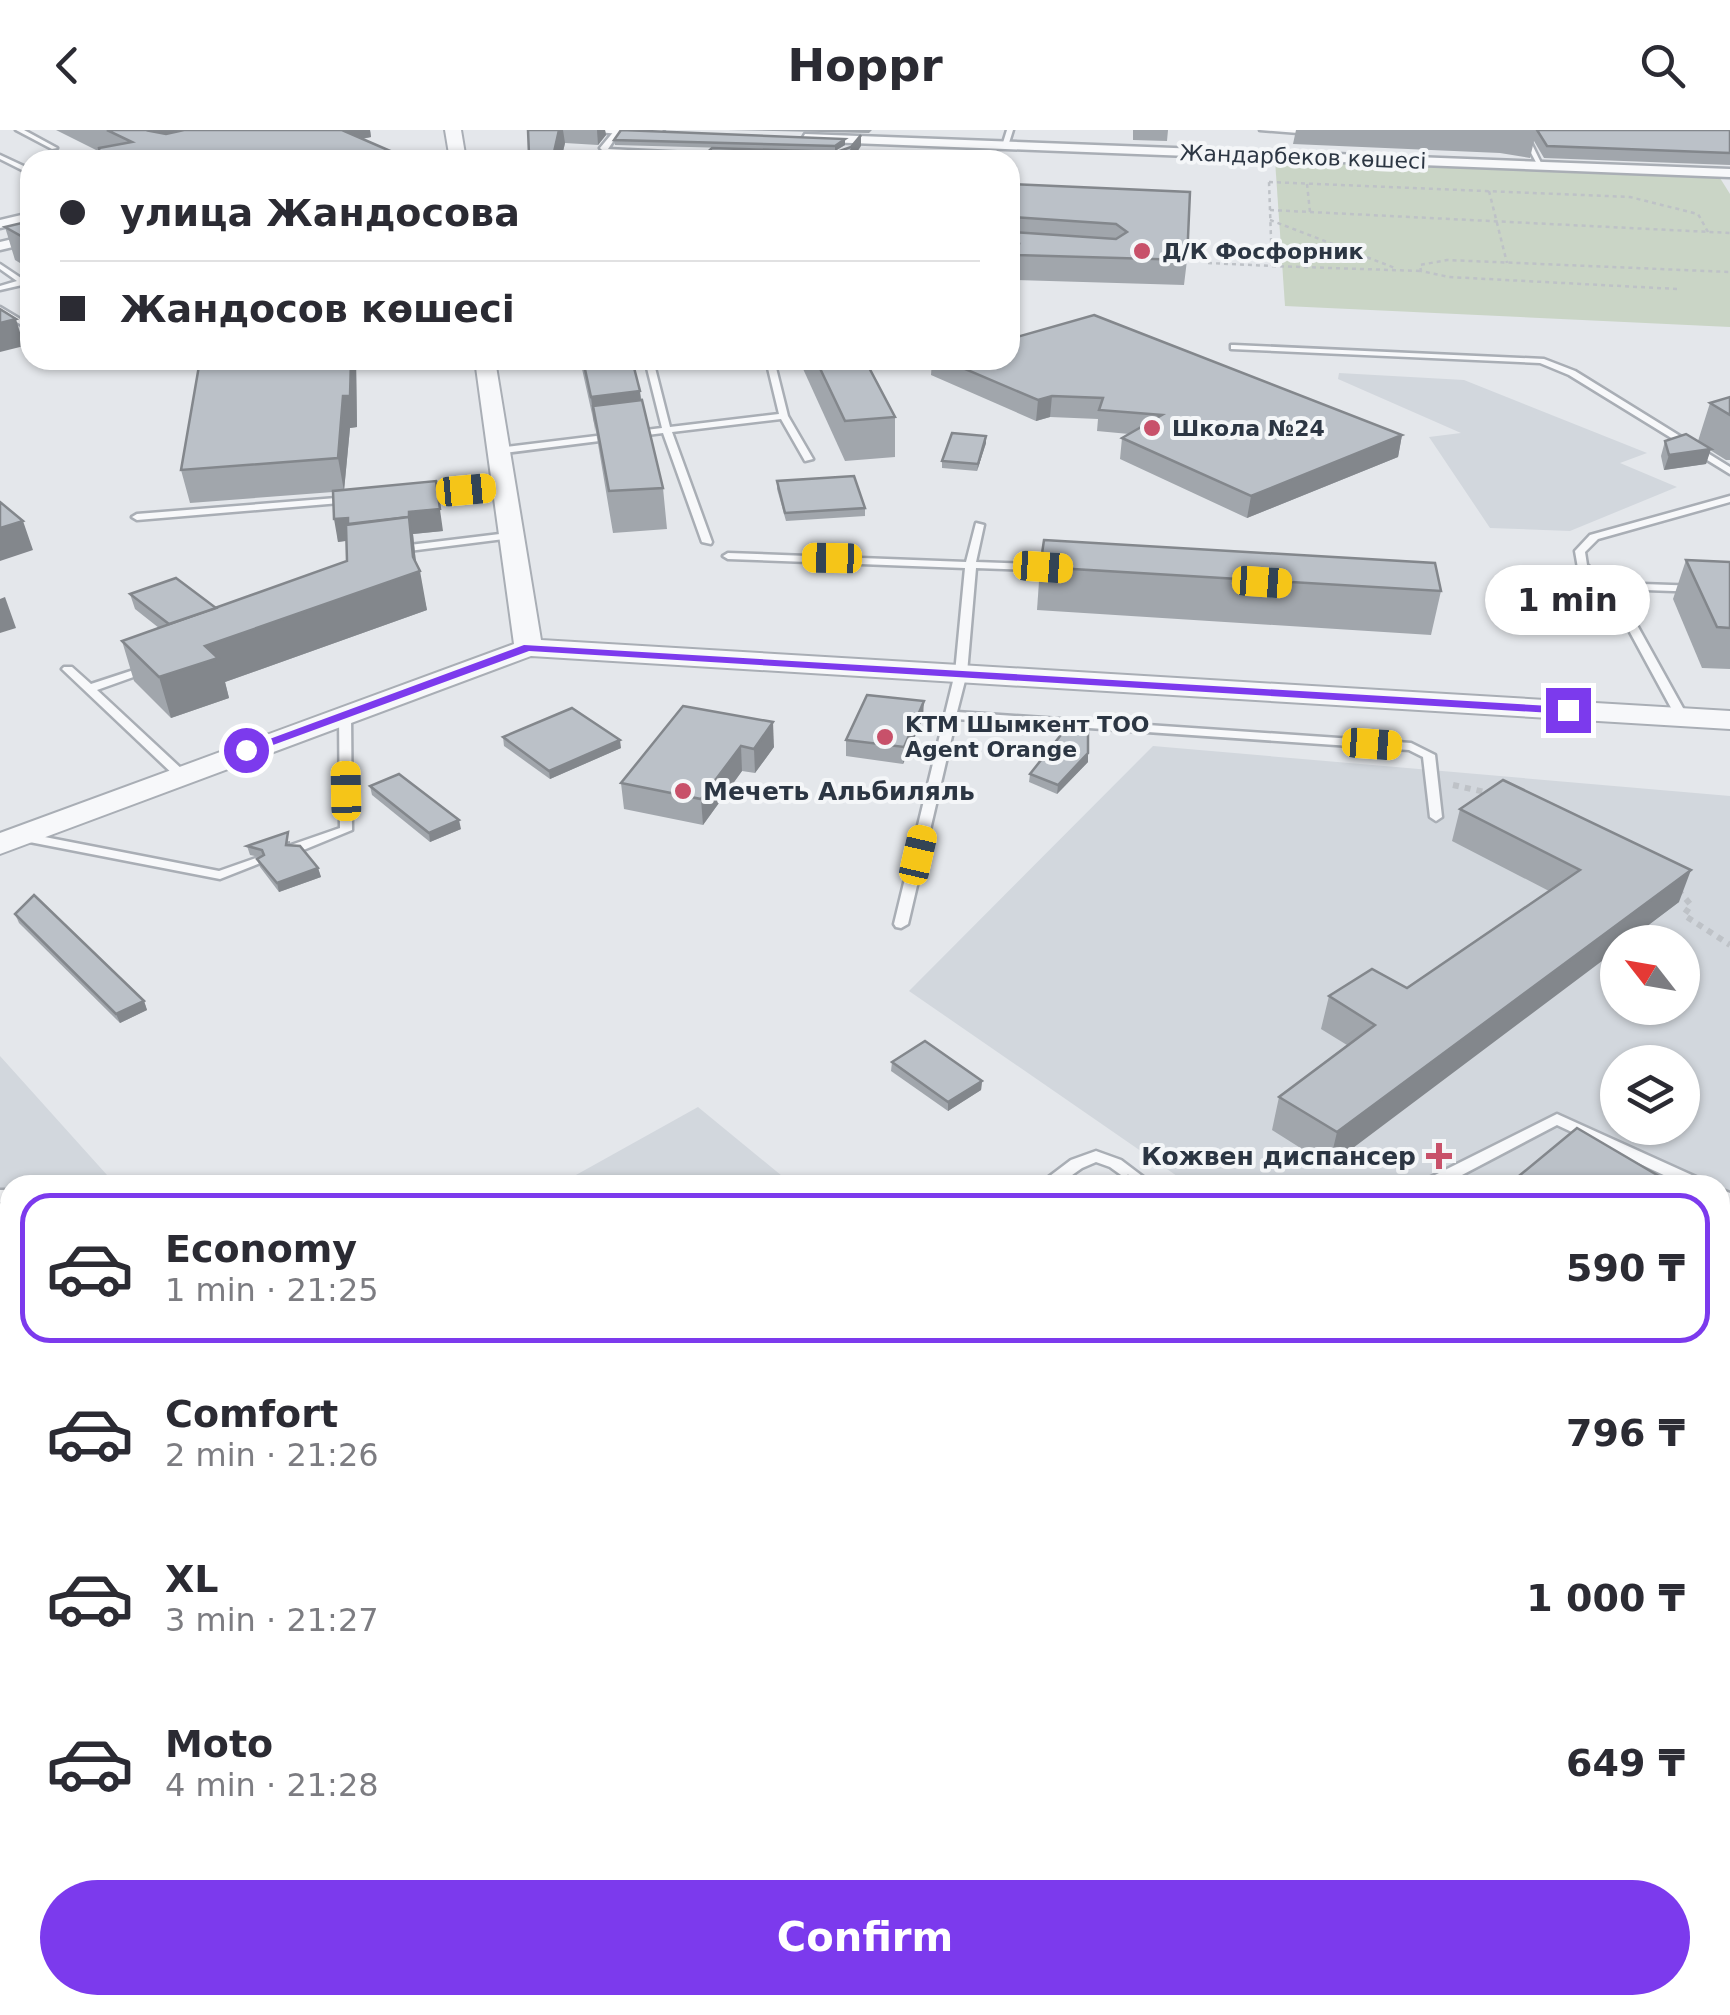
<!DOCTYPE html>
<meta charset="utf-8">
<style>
body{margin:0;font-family:"DejaVu Sans",sans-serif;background:#f7f7f7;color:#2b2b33;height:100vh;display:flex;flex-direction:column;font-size:38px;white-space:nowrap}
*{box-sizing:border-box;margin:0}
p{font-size:32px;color:#7c7c81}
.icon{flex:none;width:55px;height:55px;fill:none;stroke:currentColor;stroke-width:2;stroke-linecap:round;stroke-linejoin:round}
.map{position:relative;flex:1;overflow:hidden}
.panel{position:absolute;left:0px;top:1045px;width:1730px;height:840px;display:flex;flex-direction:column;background:#fff;border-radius:30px 30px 0 0;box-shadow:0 2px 8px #0004}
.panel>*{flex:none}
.guide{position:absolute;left:20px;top:20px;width:1000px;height:220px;border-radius:30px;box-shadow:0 2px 8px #0004;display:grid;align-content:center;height:220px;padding:0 40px;background:#fff}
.needle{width:65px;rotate:301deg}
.fabs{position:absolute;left:1600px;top:795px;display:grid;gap:20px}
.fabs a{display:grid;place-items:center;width:100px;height:100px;border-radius:50%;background:#fff;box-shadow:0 2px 8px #0004;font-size:50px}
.end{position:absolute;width:45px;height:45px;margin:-22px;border:12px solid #7c3aed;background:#fff;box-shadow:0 0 0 5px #fff}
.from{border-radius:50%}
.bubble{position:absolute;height:70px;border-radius:35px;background:#fff;box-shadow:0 2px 8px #0004;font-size:32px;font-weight:700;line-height:70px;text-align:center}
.car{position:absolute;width:30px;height:60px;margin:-30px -15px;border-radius:12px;box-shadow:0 0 8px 2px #0007;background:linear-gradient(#f5c518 24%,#345 0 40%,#f5c518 0 76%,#345 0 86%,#f5c518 0)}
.guide b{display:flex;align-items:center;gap:35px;height:95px;font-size:38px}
.guide b+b{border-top:2px solid #e1e1e2}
.guide i{width:25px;height:25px;background:#2b2b33}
ul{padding:18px 0 0;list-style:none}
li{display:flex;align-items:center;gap:30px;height:150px;margin:0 20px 15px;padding:0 20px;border:5px solid transparent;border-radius:30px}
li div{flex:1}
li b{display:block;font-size:38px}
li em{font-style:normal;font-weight:700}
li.current{border-color:#7c3aed}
li>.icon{width:90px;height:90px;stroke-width:1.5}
.primary-button{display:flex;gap:20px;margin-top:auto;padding:20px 40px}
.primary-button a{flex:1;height:115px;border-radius:60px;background:#7c3aed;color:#fff;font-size:40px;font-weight:700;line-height:115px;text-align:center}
header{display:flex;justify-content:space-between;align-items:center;height:130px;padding:0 40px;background:#fff;font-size:45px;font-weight:700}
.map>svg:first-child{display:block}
.built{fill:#d2d7dd;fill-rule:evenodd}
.green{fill:#cad5c6}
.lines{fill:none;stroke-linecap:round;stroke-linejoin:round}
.service-casing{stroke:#a9aeb5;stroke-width:5}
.minor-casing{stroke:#a9aeb5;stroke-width:5}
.tertiary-casing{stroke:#a9aeb5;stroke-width:4}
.path-far1{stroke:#bec2c7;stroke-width:2.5;stroke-dasharray:4 4;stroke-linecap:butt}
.path{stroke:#bec2c7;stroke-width:6;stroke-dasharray:6 6;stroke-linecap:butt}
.service{fill:#f7f8fa;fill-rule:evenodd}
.minor{fill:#f7f8fa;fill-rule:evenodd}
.tertiary{fill:#f7f8fa;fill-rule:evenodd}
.wall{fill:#a1a6ac}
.shaded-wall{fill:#83878c}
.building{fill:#bbc1c8;stroke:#83878c;stroke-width:2.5}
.route{fill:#7c3aed}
.poi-dot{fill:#c8516a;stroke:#f4f6f8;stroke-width:4}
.labels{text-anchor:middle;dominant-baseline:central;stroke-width:8;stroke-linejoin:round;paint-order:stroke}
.far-street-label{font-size:22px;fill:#2c3643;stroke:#f4f6f8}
.far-poi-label{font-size:22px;font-weight:bold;fill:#2c3643;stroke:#f4f6f8;text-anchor:start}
.poi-label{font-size:25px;font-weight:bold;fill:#2c3643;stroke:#f4f6f8;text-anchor:start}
</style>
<header><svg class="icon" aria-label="back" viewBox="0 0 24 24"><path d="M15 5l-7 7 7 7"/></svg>Hoppr<svg class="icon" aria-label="search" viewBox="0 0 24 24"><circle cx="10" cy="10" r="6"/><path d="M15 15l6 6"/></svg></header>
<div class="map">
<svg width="1730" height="1885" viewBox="0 0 1730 1885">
<rect width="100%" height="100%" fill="#e4e7eb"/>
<g class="built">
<polygon points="1339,243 1464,250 1647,323 1620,333 1677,357 1570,401 1490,398 1429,307 1461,303 1338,249"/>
<path d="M 1153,616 L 1730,666 L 1730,1428 L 1720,1421 L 1720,1055 L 1190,1055 L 909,861 ZM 1618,812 L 1682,812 L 1682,878 L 1618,878 ZM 1618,932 L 1682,932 L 1682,998 L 1618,998 Z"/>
<polygon points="0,926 116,1055 10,1055 10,1875 705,1875 694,1885 0,1885"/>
<polygon points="698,977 793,1055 558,1055"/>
<polygon points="1730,1652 1730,1885 1551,1885 1558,1875 1720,1875 1720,1665"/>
<polygon points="730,1875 1417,1875 1428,1885 719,1885"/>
</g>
<polygon class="green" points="1275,30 1720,48 1730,64 1730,197 1285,176"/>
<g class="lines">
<defs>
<g id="service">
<polygon points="16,0 24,0 57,18 52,19"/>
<polygon points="615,0 620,1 608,19 727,25 724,27 604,22 600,18"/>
<polygon points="1007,0 1013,0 1008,16 1005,18 1002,16"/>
<polygon points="1260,0 1307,0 1314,2 1311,4"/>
<polygon points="1519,0 1525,0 1543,37 1538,36"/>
<polygon points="0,25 30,39 30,44 0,29"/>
<polygon points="0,134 30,154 30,159 22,155 0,160 0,156 17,151 0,139"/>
<polygon points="0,177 30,195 30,200 0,182"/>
<polygon points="1234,215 1544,229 1575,241 1730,337 1730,344 1569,245 1540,233 1231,219 1231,215"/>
<polygon points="645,230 653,230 670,297 779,284 766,230 774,230 788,286 813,329 805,331 781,289 672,302 712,412 711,414 702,412 663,303 497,324 492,321 497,318 662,298"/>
<polygon points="503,354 508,357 506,359 417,367 412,364 417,361"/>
<polygon points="1730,366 1730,372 1598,409 1585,422 1587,435 1613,453 1730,457 1730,463 1617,459 1688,587 1682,590 1676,587 1606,458 1578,438 1575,421 1590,405"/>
<polygon points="349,367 354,370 352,372 137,390 132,387 137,384"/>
<polygon points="976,393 984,395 976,432 1058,435 1063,438 1058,441 976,438 967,543 957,582 1411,613 1435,625 1442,687 1436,691 1430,687 1423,627 1409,620 956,589 908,794 901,798 896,797 894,794 955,543 965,438 728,429 723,426 728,423 966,432"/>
<polygon points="508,403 512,404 512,408 393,423 388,420 393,417"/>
<polygon points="149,535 155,538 153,540 97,560 184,641 184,647 176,647 62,539 64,537 72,537 91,554"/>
<polygon points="345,581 351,584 352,700 301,721 291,721 290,718 291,715 340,698 339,584"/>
<polygon points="19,702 219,741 256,728 263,732 220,749 14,709 13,706"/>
<polygon points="1557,984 1705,1051 1707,1055 1685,1055 1557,995 1443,1055 1421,1055 1423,1051"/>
<polygon points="1096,1021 1121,1030 1154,1055 1135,1055 1110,1037 1096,1032 1082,1038 1058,1055 1038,1055 1071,1030"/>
<polygon points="1720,1059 1730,1063 1730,1075 1720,1071"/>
<rect x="0" y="1060" width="10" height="12"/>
<polygon points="10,1222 10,1238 0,1242 0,1226"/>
<polygon points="1730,1518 1730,1543 1720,1549 1720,1524"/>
<polygon points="10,1524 10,1545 0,1549 0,1528"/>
<polygon points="58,1875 90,1875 84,1885 52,1885"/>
<polygon points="548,1875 579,1875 573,1885 542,1885"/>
</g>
<g id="minor">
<polygon points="571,0 662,0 665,3 659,7"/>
<polygon points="805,4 1730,39 1730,47 801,11"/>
<polygon points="30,83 30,91 0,98 0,90"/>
<polygon points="30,105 30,113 0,120 0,112"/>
</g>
<g id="tertiary">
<polygon points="445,0 461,0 466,30 450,30"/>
<polygon points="475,230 495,230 541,510 1730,581 1730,599 531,526 0,724 0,703 514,514"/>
</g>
</defs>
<use href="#service" class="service-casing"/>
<use href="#minor" class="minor-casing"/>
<use href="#tertiary" class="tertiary-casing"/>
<g class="path-far1">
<polyline points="1269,52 1630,67 1698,84 1708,102"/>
<polyline points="1307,54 1310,82"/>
<polyline points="1489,61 1507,133"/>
<polyline points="1270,80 1730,103"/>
<polyline points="1270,90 1395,138"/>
<polyline points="1208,133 1272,136 1269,52"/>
<polyline points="1272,136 1421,141"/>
<polyline points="1677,159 1449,147 1421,141 1420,135 1447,130 1730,142"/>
</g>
<g class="path">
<polyline points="1453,655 1494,664"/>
<polyline points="1678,760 1691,775 1684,785 1730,815"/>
</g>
<use href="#service" class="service"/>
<use href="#minor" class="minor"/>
<use href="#tertiary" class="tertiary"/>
</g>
<g class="wall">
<polygon points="56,0 370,0 371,7 362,9 100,22"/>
<polygon points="528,0 605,0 606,5 598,15 565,13 561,30 530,30"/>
<polygon points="727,0 872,0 869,3"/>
<polygon points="1133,0 1168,0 1167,11 1133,10"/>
<polygon points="1296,0 1730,0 1730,35 1544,28 1534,11 1530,28 1500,23 1293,14"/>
<polygon points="845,9 845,15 835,21 615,15 614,10"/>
<polygon points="1010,54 1190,62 1187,130 1184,155 1015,150 1015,138 1010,138"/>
<polygon points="30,91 30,139 15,130 5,97"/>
<polygon points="200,230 356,230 357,297 350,298 344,360 443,401 413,404 416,434 427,480 225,552 229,568 171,588 134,551 122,511 159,498 135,479 130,464 216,478 347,431 346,411 338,412 333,362 190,373 181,340"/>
<polygon points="580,230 632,230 663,358 667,399 613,403 596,302"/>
<polygon points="799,230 865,230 895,287 895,327 845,331"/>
<polygon points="932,230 1010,230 1402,305 1398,327 1247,388 1120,329 1122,308 1129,304 1097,301 1098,289 1050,287 1036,291 931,245"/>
<polygon points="1730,267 1730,330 1726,330 1710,320 1706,334 1664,340 1661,326 1665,311 1698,311 1710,273"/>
<polygon points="986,313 977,341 942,338 942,331"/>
<polygon points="777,351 865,378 865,386 786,391 777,359"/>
<polygon points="1686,430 1730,432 1730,539 1702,538 1673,469"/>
<polygon points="1040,437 1441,461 1431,505 1037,480"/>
<polygon points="683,576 774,617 755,643 742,641 703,695 624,679 621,653"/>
<polygon points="923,588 903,634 846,626 846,610"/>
<polygon points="503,607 621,618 550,649 504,616"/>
<polygon points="1088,632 1057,664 1029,652 1030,644"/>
<polygon points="370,656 461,699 430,712 372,665"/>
<polygon points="1460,679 1679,772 1626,812 1618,812 1329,1036 1272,1000 1279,967 1347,915 1321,899 1329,866 1407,858 1549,761 1452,711"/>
<polygon points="290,711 290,715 318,738 321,747 279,762 260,737 257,729 259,727 250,725 247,716"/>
<polygon points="15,784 144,871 147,880 120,893 19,793"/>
<polygon points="892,932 982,951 981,960 948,981 891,941"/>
<polygon points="1720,1198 1730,1205 1730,1310 1720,1304"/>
</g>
<g class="shaded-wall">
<polygon points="152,0 220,0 157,30"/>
<polygon points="316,0 370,0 371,7 320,17"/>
<polygon points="559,0 563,0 565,13 561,30 555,30 554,22"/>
<polygon points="597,0 605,0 606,5 598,15"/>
<polygon points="861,5 861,16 852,30 845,30"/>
<polygon points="845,9 845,15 835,21 835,16"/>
<polygon points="16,189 24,216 0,222 0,193"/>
<polygon points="351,230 356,230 357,297 350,298 344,361 338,328 343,266"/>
<polygon points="640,261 643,297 593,276 595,302 591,267"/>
<polygon points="1052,266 1050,287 1036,291 1038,270"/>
<polygon points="1402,305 1398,327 1247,388 1251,366"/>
<polygon points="986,306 986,313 977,341 978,334"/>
<polygon points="1711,319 1706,334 1664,340 1669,325"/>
<polygon points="436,351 443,401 413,404 417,442 420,441 427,480 225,552 229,568 171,588 159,547 205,516 416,443 351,410 338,412 334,389 409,382"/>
<polygon points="23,391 33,420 0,431 0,398"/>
<polygon points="5,467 16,498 0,503 0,469"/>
<polygon points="924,571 923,588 903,634 904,617"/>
<polygon points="773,592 774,617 755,643 754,619"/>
<polygon points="620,610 621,618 550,649 549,641"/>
<polygon points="741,616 742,641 703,695 701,669"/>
<polygon points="1088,623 1088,632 1057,664 1058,655"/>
<polygon points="459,690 461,699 430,712 429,703"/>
<polygon points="318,738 321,747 279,762 277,753"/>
<polygon points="1691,740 1679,772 1626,812 1618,812 1618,819 1329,1036 1337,1002"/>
<polygon points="144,871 147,880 120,893 116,884"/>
<polygon points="982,951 981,960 948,981 948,972"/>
<polygon points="8,1113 10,1118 10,1174 0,1180 0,1116"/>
<polygon points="10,1772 10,1807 0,1814 0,1778"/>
<polygon points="421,1875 467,1875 455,1885 409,1885"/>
</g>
<g class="building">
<polygon points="107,0 152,0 150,1 166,4 184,0 342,0 411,30 392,30 392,28 381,30 101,30 99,18 132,12"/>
<polygon points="528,0 559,0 554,22 529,24"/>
<polygon points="621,0 845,9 835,16 614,10"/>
<polygon points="1537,0 1730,0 1730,23 1547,16"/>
<polygon points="861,5 845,30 699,30 712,18 837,22 851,17"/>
<polygon points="1010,54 1190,62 1187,130 1016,125 1019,114 1010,114 1010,99 1011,102 1116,109 1127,102 1116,94 1011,87 1010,88"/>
<polygon points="30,91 30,111 5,97"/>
<polygon points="0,179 16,189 0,193"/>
<polygon points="1094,185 1402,305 1251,366 1122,308 1162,285 1099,280 1103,268 1052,266 1038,270 944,230 1010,230 1010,209"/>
<polygon points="200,230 351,230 350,266 343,266 338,328 181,340"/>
<polygon points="583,230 632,230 640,261 591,267"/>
<polygon points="816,230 865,230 895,287 845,291"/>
<polygon points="1730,267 1730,285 1710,273"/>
<polygon points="642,270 663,358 609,361 593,276"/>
<polygon points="952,303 986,306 978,334 942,331"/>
<polygon points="1686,304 1711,319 1669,325 1665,311"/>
<polygon points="854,346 865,378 785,383 777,351"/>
<polygon points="436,351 440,379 409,382 409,389 409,387 348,394 348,388 334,389 333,361"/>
<polygon points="0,372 23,391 0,398"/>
<polygon points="409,387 413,427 420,441 205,516 218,528 159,547 122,511 347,431 346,395"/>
<polygon points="1044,410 1435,433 1441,461 1040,437"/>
<polygon points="1686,430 1730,432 1730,498 1717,497"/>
<polygon points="176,448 216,478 169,494 130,464"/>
<polygon points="867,565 924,571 904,617 846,610"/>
<polygon points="683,576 773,592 754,619 741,616 701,669 621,653"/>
<polygon points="572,578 620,610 549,641 503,607"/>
<polygon points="1064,601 1088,603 1088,623 1058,655 1030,644"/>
<polygon points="399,644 459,690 429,703 370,656"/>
<polygon points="1503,650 1691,740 1337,1002 1279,967 1375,895 1329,866 1372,839 1407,858 1580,740 1460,679"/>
<polygon points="288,702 286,715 300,716 318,738 277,753 257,729 264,725 262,720 247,716"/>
<polygon points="34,765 144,871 116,884 15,784"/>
<polygon points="925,911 982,951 948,972 892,932"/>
<polygon points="1577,998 1674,1055 1508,1055"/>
<polygon points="1128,1046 1141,1055 1115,1055"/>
<polygon points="0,1103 8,1113 0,1116"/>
<polygon points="1720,1198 1730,1205 1730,1278 1720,1272"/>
<polygon points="8,1589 10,1594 10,1772 0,1778 0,1594"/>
<polygon points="223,1875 421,1875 409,1885 210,1885"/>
</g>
<polygon class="route" points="524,515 1568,577 1575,580 1568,584 529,521 251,623 240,620"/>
<g class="poi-dot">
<circle cx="1142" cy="121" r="10"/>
<circle cx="1152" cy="298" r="10"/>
<circle cx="885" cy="607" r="10"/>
<circle cx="683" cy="661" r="10"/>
<path d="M1434 1011h10v10h10v10h-10v10h-10v-10h-10v-10h10z"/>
</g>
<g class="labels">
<g class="far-street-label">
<text transform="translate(1303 27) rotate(2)">Жандарбеков көшесі</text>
</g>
<g class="far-poi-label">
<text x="1162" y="121">Д/К Фосфорник</text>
<text x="1172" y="298">Школа №24</text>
<text x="905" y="594">KTM Шымкент ТОО<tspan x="905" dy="25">Agent Orange</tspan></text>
</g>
<g class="poi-label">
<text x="703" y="661">Мечеть Альбиляль</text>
<text x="1416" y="1026" text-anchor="end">Кожвен диспансер</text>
</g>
</g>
</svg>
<div class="fabs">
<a><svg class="needle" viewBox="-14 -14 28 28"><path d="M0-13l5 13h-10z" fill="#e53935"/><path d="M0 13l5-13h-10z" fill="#7c7c81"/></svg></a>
<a><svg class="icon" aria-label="layers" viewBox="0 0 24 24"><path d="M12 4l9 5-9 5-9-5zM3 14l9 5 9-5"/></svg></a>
</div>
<i class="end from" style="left:246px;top:620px"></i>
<i class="end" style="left:1568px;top:580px"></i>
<div class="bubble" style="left:1485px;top:435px;width:165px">1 min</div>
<i class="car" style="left:466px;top:360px;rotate:85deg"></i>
<i class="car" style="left:832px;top:428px;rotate:271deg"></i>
<i class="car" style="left:1043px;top:437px;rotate:94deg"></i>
<i class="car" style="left:1262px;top:452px;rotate:94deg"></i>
<i class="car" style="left:1372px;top:614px;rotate:94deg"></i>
<i class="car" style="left:346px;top:661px;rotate:359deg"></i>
<i class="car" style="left:918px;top:725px;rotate:13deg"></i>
<div class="guide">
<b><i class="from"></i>улица Жандосова</b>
<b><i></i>Жандосов көшесі</b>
</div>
<section class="panel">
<ul>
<li class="current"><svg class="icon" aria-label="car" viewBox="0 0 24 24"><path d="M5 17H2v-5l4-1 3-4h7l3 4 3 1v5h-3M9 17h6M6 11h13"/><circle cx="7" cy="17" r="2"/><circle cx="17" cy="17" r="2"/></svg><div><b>Economy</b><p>1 min · 21:25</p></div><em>590 ₸</em></li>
<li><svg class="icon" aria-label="car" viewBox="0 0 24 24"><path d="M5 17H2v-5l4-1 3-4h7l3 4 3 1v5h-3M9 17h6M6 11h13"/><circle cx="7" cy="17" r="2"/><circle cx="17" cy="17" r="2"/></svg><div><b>Comfort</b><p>2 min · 21:26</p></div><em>796 ₸</em></li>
<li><svg class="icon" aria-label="car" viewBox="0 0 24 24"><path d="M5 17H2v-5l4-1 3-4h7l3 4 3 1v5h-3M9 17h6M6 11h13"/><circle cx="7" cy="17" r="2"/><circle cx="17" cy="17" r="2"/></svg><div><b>XL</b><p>3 min · 21:27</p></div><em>1 000 ₸</em></li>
<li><svg class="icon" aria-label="car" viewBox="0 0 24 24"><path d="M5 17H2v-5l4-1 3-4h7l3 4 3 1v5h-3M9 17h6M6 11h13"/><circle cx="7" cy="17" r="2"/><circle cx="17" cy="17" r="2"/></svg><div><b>Moto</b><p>4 min · 21:28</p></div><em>649 ₸</em></li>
</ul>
<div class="primary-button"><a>Confirm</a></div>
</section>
</div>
